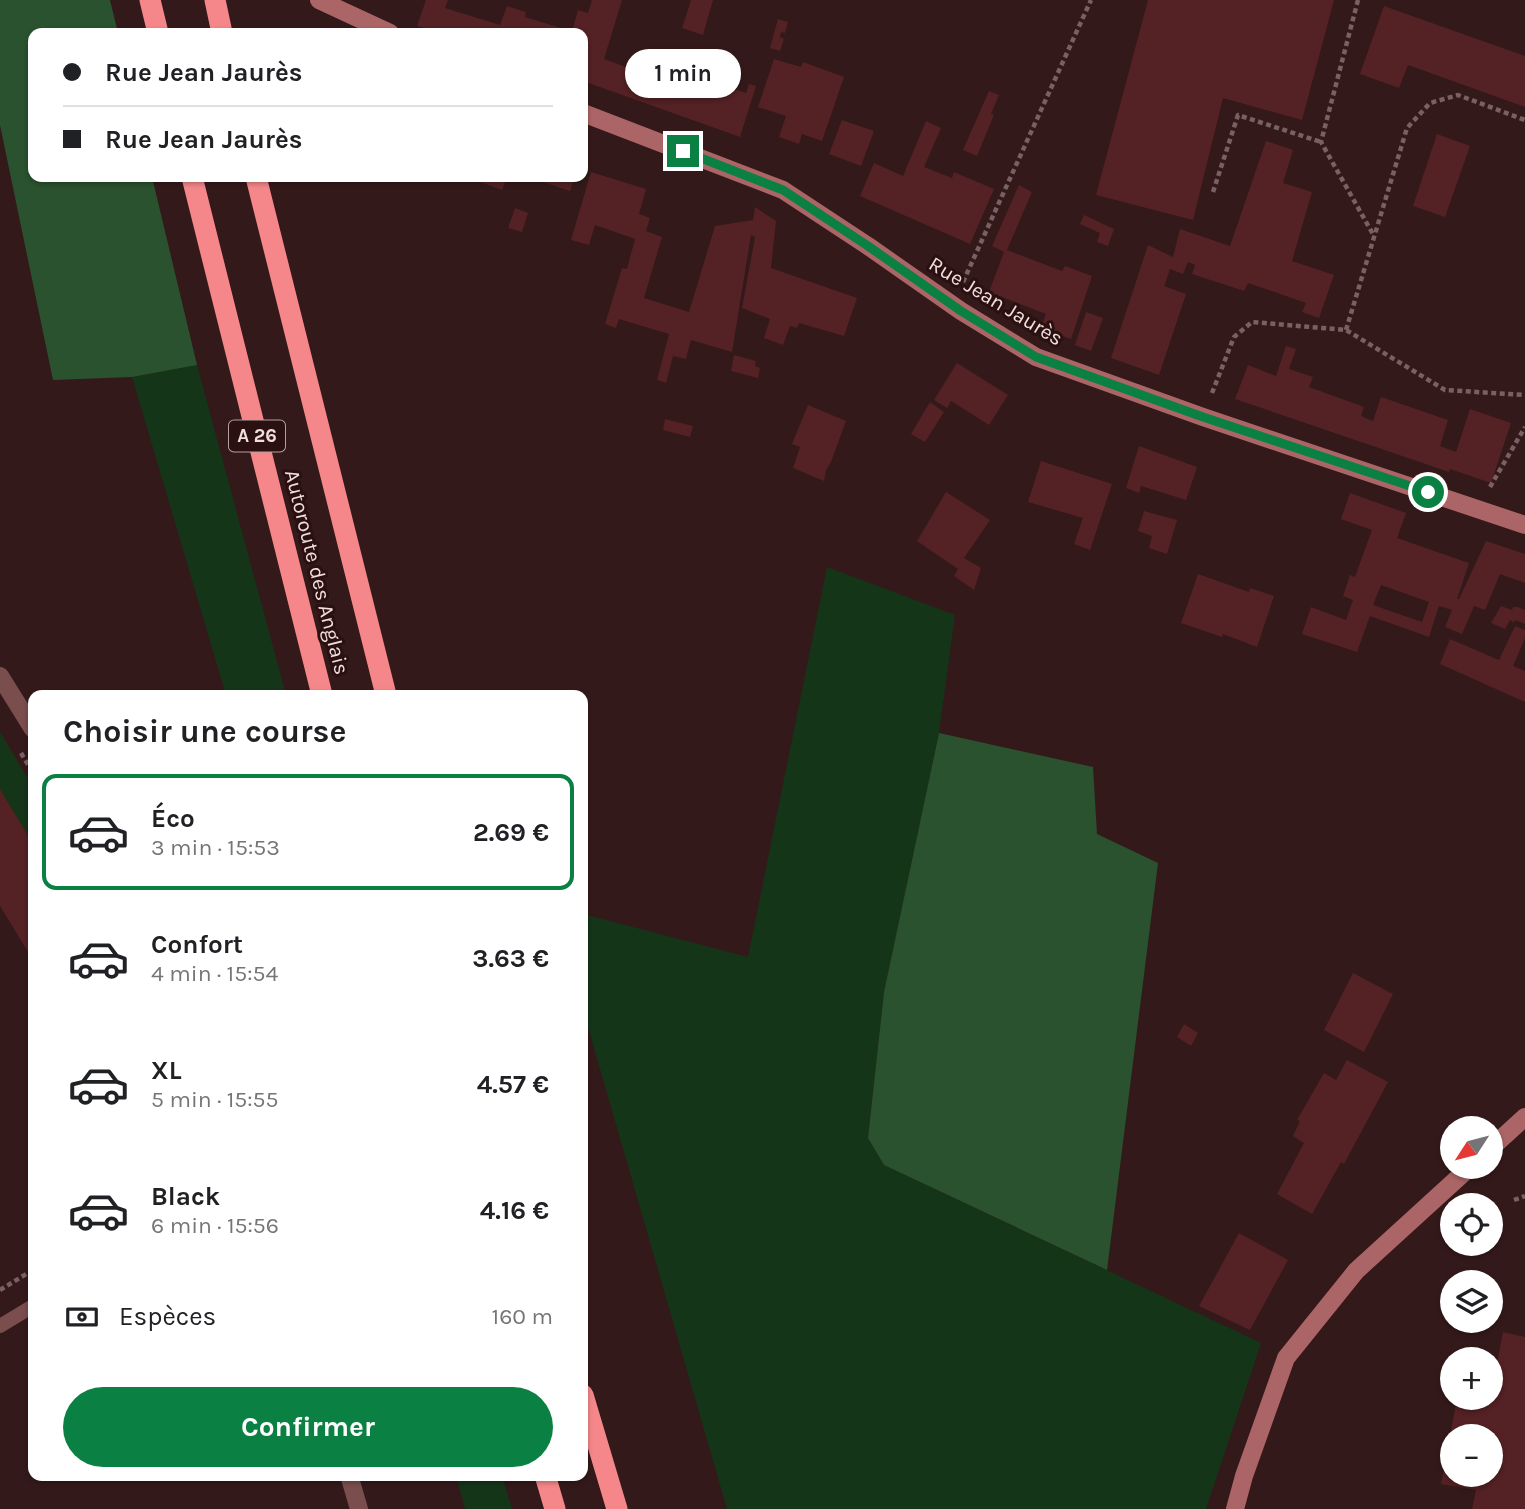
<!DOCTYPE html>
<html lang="fr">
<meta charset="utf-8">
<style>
body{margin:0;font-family:Karla,sans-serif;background:#f2f2f2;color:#202124;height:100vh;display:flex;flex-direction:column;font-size:26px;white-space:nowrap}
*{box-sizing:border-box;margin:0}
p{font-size:23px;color:#757577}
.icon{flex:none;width:38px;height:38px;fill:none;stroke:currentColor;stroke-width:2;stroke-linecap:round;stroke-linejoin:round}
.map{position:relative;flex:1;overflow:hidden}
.drawer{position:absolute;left:28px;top:690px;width:560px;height:791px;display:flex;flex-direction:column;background:#fff;border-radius:14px;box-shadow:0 2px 5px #0004}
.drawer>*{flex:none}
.banner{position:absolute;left:28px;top:28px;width:560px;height:154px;border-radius:14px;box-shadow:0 2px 5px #0004;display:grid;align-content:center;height:154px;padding:0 35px;background:#fff}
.needle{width:46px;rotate:234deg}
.buttons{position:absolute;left:1440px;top:1116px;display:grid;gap:14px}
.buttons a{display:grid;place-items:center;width:63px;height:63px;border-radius:50%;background:#fff;box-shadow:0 2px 5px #0004;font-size:35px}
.end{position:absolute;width:32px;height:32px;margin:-16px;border:9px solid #0b8043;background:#fff;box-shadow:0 0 0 4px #fff}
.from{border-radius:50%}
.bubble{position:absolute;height:49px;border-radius:24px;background:#fff;box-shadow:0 2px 5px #0004;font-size:23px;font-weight:700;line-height:49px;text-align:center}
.banner b{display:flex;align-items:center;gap:24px;height:66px;font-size:26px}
.banner b+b{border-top:2px solid #e0e0e0}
.banner i{width:18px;height:18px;background:#202124}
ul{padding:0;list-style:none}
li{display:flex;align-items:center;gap:21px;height:116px;margin:0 14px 10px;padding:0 21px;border:4px solid transparent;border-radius:14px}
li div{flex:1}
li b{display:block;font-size:26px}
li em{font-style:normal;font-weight:700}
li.active{border-color:#0b8043}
li>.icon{width:63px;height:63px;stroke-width:1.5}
h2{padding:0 35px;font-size:32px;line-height:84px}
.pay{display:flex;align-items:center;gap:18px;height:77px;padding:0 35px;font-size:26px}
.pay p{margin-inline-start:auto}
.primary-button{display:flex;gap:14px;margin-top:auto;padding:14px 35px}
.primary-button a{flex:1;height:80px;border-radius:42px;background:#0b8043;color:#fff;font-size:28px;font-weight:700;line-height:80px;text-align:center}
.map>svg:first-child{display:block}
.green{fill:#153519}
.forest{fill:#2a522e}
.building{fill:#542124;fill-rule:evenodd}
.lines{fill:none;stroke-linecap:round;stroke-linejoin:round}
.path{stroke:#796161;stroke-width:4.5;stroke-dasharray:5 3.5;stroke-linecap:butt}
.lane{stroke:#7b4e4e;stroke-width:14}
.street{stroke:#7b4e4e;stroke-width:18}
.secondary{stroke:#ac6566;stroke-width:18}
.highway{stroke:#f5878a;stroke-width:21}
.route{stroke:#0b8043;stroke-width:9}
.labels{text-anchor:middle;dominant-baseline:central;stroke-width:6;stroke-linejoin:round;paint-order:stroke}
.shield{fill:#2a1011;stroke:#b5a0a0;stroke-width:2}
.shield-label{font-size:19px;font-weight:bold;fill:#f1dedd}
.street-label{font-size:21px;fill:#f1dedd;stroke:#2a1011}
</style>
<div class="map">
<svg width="1525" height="1509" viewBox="0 0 1525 1509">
<rect width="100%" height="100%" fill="#34191a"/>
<g class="green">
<polygon points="197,365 286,695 226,695 132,377"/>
<polygon points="827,567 955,615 939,733 884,992 868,1138 884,1165 1261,1343 1206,1509 727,1509 583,1010 583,914 748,957"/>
<polygon points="0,732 33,787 33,844 0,789"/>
<polygon points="456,1475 502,1475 512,1509 465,1509"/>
</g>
<g class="forest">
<polygon points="0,0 110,0 118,33 33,33 33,177 152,177 197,365 132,377 53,380 0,125"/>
<polygon points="939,733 1093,767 1097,834 1158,863 1107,1270 884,1165 868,1138 884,992"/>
</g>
<g class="building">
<polygon points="426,0 448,0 445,8 500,25 507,6 526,12 525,17 564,29 563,33 438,33 417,26"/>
<polygon points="592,0 622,0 604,59 686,89 697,52 725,61 718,83 746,93 749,84 756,86 740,137 583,81 583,31 573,28 578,10 588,13"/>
<polygon points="691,0 713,0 703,35 682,28"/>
<polygon points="1148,0 1334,0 1302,120 1223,98 1193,220 1096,195"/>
<polygon points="1384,6 1525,56 1525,107 1408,65 1399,88 1360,74"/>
<polygon points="778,19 788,22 785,33 781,32 780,37 784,39 780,51 770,48"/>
<polygon points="774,59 801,67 803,62 844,77 822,141 802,134 799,144 779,137 786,116 758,107"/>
<polygon points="989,91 999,95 991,114 994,115 977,156 963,150"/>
<polygon points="842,120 874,131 861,166 829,154"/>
<polygon points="926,121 941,128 924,167 952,178 954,172 994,189 970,244 860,196 874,163 903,176"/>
<polygon points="1437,134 1470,146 1445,217 1413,206"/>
<polygon points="1266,141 1293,150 1283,183 1312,192 1292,261 1334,275 1319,318 1302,312 1306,303 1248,283 1244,291 1192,274 1195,265 1188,262 1183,274 1170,269 1165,284 1164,286 1186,294 1159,375 1111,358 1148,245 1173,257 1180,229 1230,246"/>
<polygon points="591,172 646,189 639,214 650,218 646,231 662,237 644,298 689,312 715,226 753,220 755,207 776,221 771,268 857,298 844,336 799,323 797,328 790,326 783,345 764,338 770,319 742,308 755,237 751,235 732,352 691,340 686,359 673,356 666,383 657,380 669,334 619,319 616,328 605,324 622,268 627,269 635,239 595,225 589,245 571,240"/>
<polygon points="450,177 507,177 502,190 467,177 465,182"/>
<polygon points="528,177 575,177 570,191"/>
<polygon points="1019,185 1032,192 1007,250 1062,271 1065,266 1092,276 1071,339 1041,328 1046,314 989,292 1004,252 992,246"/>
<polygon points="515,208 528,213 522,232 508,228"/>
<polygon points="1084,215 1114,229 1108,246 1097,242 1100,233 1080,224"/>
<polygon points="1086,312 1103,318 1091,351 1075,345"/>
<polygon points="1286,346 1296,349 1289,369 1313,377 1309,387 1364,407 1361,416 1373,421 1381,397 1448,420 1440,446 1456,452 1470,409 1511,423 1491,483 1450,469 1449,472 1235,399 1248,365 1276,376"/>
<polygon points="734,355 756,361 755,366 760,368 758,378 731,371"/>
<polygon points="957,363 1008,395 989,425 951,401 947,408 934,400"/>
<polygon points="930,402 944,412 925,442 911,434"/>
<polygon points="808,405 846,421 831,462 826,470 824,481 793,468 800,447 792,444"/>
<polygon points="665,419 693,426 690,437 663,430"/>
<polygon points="1139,446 1197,467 1186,500 1141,486 1139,493 1126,488"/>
<polygon points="1041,461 1112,484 1090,550 1074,544 1083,518 1028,502"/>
<polygon points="946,492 990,520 964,558 981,568 974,590 954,576 958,569 917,541"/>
<path d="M 1350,493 L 1406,513 L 1397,538 L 1469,563 L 1457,599 L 1459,599 L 1486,541 L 1525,554 L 1525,583 L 1500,574 L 1485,610 L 1474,606 L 1462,634 L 1445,627 L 1452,610 L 1439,606 L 1429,637 L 1370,616 L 1357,652 L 1302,634 L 1311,607 L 1346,620 L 1353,600 L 1343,596 L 1350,575 L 1355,577 L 1372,530 L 1341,519 ZM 1381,585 L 1429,602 L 1422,622 L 1373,605 Z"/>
<polygon points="1144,511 1177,520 1167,554 1149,548 1152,536 1138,531"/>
<polygon points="1198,574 1249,592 1250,588 1274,596 1257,647 1223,634 1222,637 1181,623"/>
<polygon points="1501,606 1512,610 1513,607 1518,607 1525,610 1525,624 1515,620 1514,623 1510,620 1505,629 1491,623"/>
<polygon points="1515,626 1525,630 1525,638 1513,666 1525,671 1525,702 1440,664 1450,639 1499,660"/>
<polygon points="0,789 33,844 33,960 0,906"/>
<polygon points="1353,973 1393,994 1364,1052 1324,1030"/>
<polygon points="1184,1024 1198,1033 1191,1046 1177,1037"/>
<polygon points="1347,1060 1388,1082 1344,1164 1341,1162 1312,1214 1277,1194 1304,1143 1293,1136 1300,1121 1297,1120 1324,1073 1336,1080"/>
<polygon points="1239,1233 1288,1260 1250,1330 1199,1306"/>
<path d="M 1503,1332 L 1525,1337 L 1525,1509 L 1472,1509 L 1476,1490 L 1441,1484 L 1457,1398 L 1491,1398 L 1491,1363 L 1497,1364 ZM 1452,1437 L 1491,1437 L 1491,1475 L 1452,1475 Z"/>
</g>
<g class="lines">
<g class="path">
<polyline points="1358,0 1321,142 1374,236"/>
<polyline points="1213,192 1238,115 1321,142"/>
<polyline points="963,282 1091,0"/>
<polyline points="1346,330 1407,128 1430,103 1458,95 1525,120"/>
<polyline points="1212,393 1234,337 1252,322 1346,330 1445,390 1525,395"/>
<polyline points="1490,487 1525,427"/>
<polyline points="21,753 33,773"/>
<polyline points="1514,1200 1525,1196"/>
<polyline points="0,1290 33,1270"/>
</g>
<polyline class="lane" points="0,1326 33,1306"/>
<g class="street">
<polyline points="0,676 33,729"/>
<polyline points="349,1475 359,1509"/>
</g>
<g class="secondary">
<polyline points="319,0 390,33"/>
<polyline points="583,113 783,190 868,246 961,311 1036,357 1203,417 1525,525"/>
<polyline points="1491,1148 1525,1117"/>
<polyline points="1235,1509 1244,1476 1286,1358 1356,1271 1470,1167"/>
</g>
<g class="highway">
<polyline points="150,0 158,33"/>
<polyline points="215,0 222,33"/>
<polyline points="192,177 322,695"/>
<polyline points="256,177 386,695"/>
<polyline points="583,1395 617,1509"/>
<polyline points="545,1475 555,1509"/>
</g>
</g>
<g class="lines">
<polyline class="route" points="683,151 783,190 868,246 961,311 1036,357 1203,417 1428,492"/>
</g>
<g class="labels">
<rect class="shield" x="229" y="420.5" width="56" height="31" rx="5"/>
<g class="shield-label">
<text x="257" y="436">A 26</text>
</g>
<g class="street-label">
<text transform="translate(996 301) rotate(31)">Rue Jean Jaurès</text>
<text transform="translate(317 572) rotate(76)">Autoroute des Anglais</text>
</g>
</g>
</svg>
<div class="buttons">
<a><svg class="needle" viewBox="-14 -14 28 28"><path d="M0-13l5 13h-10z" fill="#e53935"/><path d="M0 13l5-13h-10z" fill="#757577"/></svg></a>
<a><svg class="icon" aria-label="locate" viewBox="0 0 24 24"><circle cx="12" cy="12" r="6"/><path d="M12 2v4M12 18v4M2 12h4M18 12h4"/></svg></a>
<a><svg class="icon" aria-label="layers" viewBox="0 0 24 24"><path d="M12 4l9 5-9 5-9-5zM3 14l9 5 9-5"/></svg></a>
<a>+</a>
<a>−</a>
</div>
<i class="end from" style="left:1428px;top:492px"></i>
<i class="end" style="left:683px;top:151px"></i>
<div class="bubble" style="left:625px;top:49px;width:116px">1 min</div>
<div class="banner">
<b><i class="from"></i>Rue Jean Jaurès</b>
<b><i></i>Rue Jean Jaurès</b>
</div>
<section class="drawer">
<h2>Choisir une course</h2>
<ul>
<li class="active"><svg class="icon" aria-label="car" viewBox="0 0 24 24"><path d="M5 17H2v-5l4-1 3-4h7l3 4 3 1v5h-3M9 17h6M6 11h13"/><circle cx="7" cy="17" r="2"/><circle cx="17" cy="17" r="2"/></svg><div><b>Éco</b><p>3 min · 15:53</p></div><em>2.69 €</em></li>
<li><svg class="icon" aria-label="car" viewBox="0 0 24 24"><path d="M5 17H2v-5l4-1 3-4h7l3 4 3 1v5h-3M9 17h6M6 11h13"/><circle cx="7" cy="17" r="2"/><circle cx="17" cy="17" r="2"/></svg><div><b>Confort</b><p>4 min · 15:54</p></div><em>3.63 €</em></li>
<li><svg class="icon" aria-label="car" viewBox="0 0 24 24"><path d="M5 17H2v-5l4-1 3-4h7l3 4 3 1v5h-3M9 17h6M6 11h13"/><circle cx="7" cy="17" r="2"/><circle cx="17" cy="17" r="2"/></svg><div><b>XL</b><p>5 min · 15:55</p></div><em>4.57 €</em></li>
<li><svg class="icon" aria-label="car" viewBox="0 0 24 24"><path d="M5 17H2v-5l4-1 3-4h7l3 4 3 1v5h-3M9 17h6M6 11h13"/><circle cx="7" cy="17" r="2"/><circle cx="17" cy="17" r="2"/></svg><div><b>Black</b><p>6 min · 15:56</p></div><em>4.16 €</em></li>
</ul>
<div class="pay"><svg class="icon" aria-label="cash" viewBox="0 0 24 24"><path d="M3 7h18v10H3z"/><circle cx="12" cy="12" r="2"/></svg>Espèces<p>160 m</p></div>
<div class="primary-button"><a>Confirmer</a></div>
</section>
</div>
